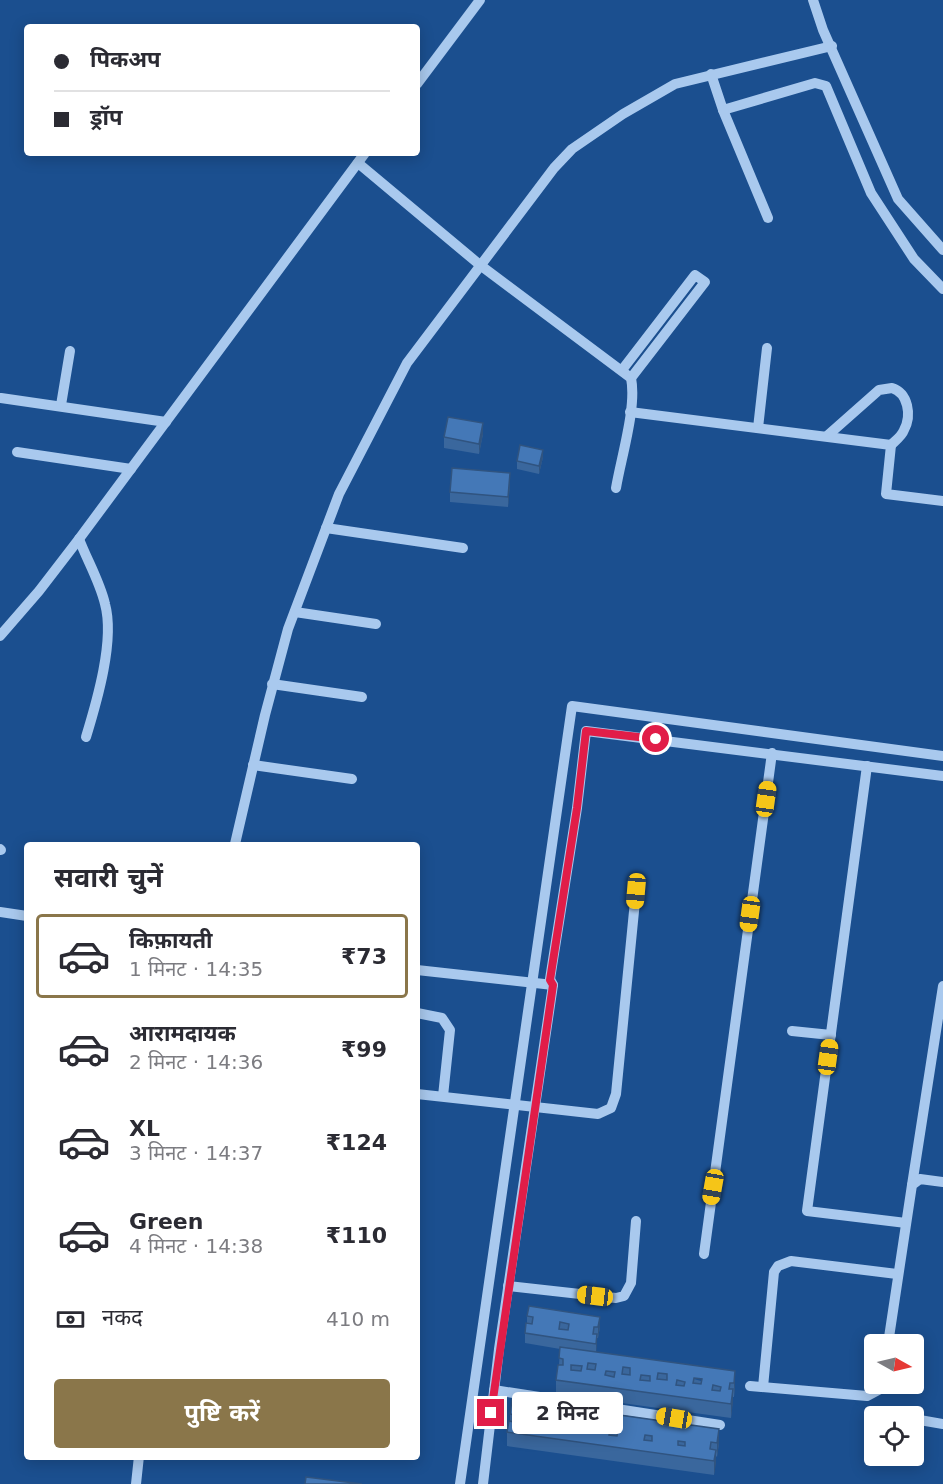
<!DOCTYPE html>
<html lang="hi">
<meta charset="utf-8">
<style>
body{margin:0;font-family:"DejaVu Sans","Noto Sans Devanagari",sans-serif;background:#f2f2f3;color:#2b2b33;height:100vh;display:flex;flex-direction:column;font-size:22px;white-space:nowrap}
*{box-sizing:border-box;margin:0}
p{font-size:20px;color:#7c7c81}
.icon{flex:none;width:33px;height:33px;fill:none;stroke:currentColor;stroke-width:2;stroke-linecap:round;stroke-linejoin:round}
.map{position:relative;flex:1;overflow:hidden}
.sheet{position:absolute;left:24px;top:842px;width:396px;height:618px;display:flex;flex-direction:column;background:#fff;border-radius:6px;box-shadow:0 3px 15px #0003}
.sheet>*{flex:none}
.guide{position:absolute;left:24px;top:24px;width:396px;height:132px;border-radius:6px;box-shadow:0 3px 15px #0003;display:grid;align-content:center;height:132px;padding:0 30px;background:#fff}
.needle{width:39px;rotate:98deg}
.tools{position:absolute;left:864px;top:1334px;display:grid;gap:12px}
.tools a{display:grid;place-items:center;width:60px;height:60px;border-radius:6px;background:#fff;box-shadow:0 3px 15px #0003;font-size:30px}
.end{position:absolute;width:27px;height:27px;margin:-14px;border:8px solid #e11d48;background:#fff;box-shadow:0 0 0 3px #fff}
.from{border-radius:50%}
.bubble{position:absolute;height:42px;border-radius:6px;background:#fff;box-shadow:0 3px 15px #0003;font-size:20px;font-weight:700;line-height:42px;text-align:center}
.car{position:absolute;width:18px;height:36px;margin:-18px -9px;border-radius:8px;box-shadow:0 0 4px 2px #0007;background:linear-gradient(#f5c518 24%,#345 0 40%,#f5c518 0 76%,#345 0 86%,#f5c518 0)}
.guide b{display:flex;align-items:center;gap:21px;height:57px;font-size:22px}
.guide b+b{border-top:2px solid #e1e1e2}
.guide i{width:15px;height:15px;background:#2b2b33}
ul{padding:0;list-style:none}
li{display:flex;align-items:center;gap:18px;height:84px;margin:0 12px 9px;padding:0 18px;border:3px solid transparent;border-radius:6px}
li div{flex:1}
li b{display:block;font-size:22px}
li em{font-style:normal;font-weight:700}
li.selected{border-color:#8a764a}
li>.icon{width:54px;height:54px;stroke-width:1.5}
h2{padding:0 30px;font-size:27px;line-height:72px}
.pay{display:flex;align-items:center;gap:15px;height:66px;padding:0 30px;font-size:22px}
.pay p{margin-inline-start:auto}
.cta{display:flex;gap:12px;margin-top:auto;padding:12px 30px}
.cta a{flex:1;height:69px;border-radius:6px;background:#8a764a;color:#fff;font-size:24px;font-weight:700;line-height:69px;text-align:center}
.map>svg:first-child{display:block}
.lines{fill:none;stroke-linecap:round;stroke-linejoin:round}
.minor{stroke:#a9c9ee;stroke-width:10}
.wall{fill:#3a679d;fill-rule:evenodd}
.shaded-wall{fill:#305480}
.building{fill:#4478b7;stroke:#305480;stroke-width:1.5;fill-rule:evenodd}
.route{stroke:#e11d48;stroke-width:8}
</style>
<div class="map">
<svg width="943" height="1484" viewBox="0 0 943 1484">
<rect width="100%" height="100%" fill="#1b4f8f"/>
<g class="lines">
<g class="minor">
<polyline points="813,0 823,30 898,199 943,250"/>
<polyline points="711,74 723,110 815,83 826,86 871,193 914,259 943,289"/>
<polyline points="417,84 480,0"/>
<polyline points="723,110 768,218"/>
<path d="M 358,163 L 480,265 L 631,378 C 637,407 621,458 616,488"/>
<polyline points="622,370 695,275 705,282 631,378"/>
<polyline points="1,398 166,422"/>
<polyline points="61,405 70,351"/>
<polyline points="630,412 891,445 886,494 943,501"/>
<polyline points="758,428 767,348"/>
<path d="M 827,436 L 879,390 L 892,388 C 908,393 912,415 904,430 C 902,436 895,441 891,445"/>
<polyline points="17,452 131,469"/>
<polyline points="326,528 463,548"/>
<path d="M 79,539 C 87,560 100,582 105,604 C 115,640 97,701 86,737"/>
<polyline points="295,612 376,624"/>
<polyline points="0,636 39,591 79,539 365,153"/>
<polyline points="272,684 362,697"/>
<polyline points="253,765 352,779"/>
<polyline points="867,766 807,1211 906,1223"/>
<polyline points="235,844 265,715 288,629 339,494 407,363 554,168 572,149 623,114 675,84 832,46"/>
<polyline points="0,849 1,850"/>
<polyline points="0,912 27,916"/>
<polyline points="417,970 553,985"/>
<polyline points="417,1013 442,1018 450,1030 443,1096"/>
<polyline points="792,1031 831,1035"/>
<polyline points="417,1094 598,1114 611,1108 616,1094 636,891"/>
<polyline points="912,1185 943,986"/>
<polyline points="704,1254 772,753"/>
<polyline points="508,1286 616,1298 624,1296 631,1283 636,1221"/>
<polyline points="888,1344 912,1185 920,1179 943,1182"/>
<polyline points="750,1386 867,1396 880,1389 883,1383"/>
<polyline points="763,1387 774,1272 778,1266 791,1261 897,1274"/>
<polyline points="494,1390 720,1425"/>
<polyline points="914,1419 943,1424"/>
<polyline points="136,1484 139,1456"/>
<polyline points="460,1484 572,706 943,756"/>
<polyline points="483,1484 499,1349 553,985 550,979 577,808 586,731 943,776"/>
</g>
</g>
<g class="wall">
<polygon points="483,434 479,454 444,448 444,437"/>
<polygon points="543,457 539,474 517,469 517,461"/>
<polygon points="510,484 508,507 450,502 450,492"/>
<path d="M 527,1316 L 600,1327 L 598,1338 L 597,1338 L 596,1352 L 735,1371 L 735,1385 L 734,1397 L 733,1397 L 731,1418 L 556,1394 L 556,1380 L 559,1365 L 560,1349 L 525,1343 L 525,1333 L 527,1323 ZM 694,1378 L 702,1379 L 701,1381 L 694,1379 Z"/>
<polygon points="510,1414 719,1443 717,1457 716,1456 714,1475 507,1446 507,1432 510,1421"/>
</g>
<g class="shaded-wall">
<polygon points="483,423 483,434 479,454 479,444"/>
<polygon points="543,450 543,457 539,474 539,466"/>
<polygon points="510,473 510,484 508,507 508,497"/>
<polygon points="600,1317 600,1327 598,1338 598,1327"/>
<polygon points="597,1334 597,1345 596,1354 596,1344"/>
<polygon points="735,1371 735,1385 734,1397 734,1383"/>
<polygon points="733,1389 733,1403 731,1418 731,1404"/>
<polygon points="719,1429 719,1443 717,1457 717,1443"/>
<polygon points="716,1450 716,1464 714,1475 714,1461"/>
</g>
<g class="building">
<polygon points="448,417 483,423 479,444 444,437"/>
<polygon points="520,445 543,450 539,466 517,461"/>
<polygon points="452,468 510,473 508,497 450,492"/>
<path d="M 529,1306 L 600,1317 L 598,1327 L 594,1327 L 593,1334 L 597,1334 L 596,1344 L 525,1333 L 526,1323 L 532,1324 L 533,1317 L 527,1316 ZM 560,1322 L 569,1324 L 568,1330 L 559,1329 Z"/>
<path d="M 560,1347 L 735,1371 L 734,1383 L 730,1383 L 729,1389 L 733,1389 L 731,1404 L 556,1380 L 558,1365 L 563,1365 L 563,1359 L 559,1358 ZM 588,1363 L 596,1364 L 595,1370 L 587,1369 ZM 571,1365 L 582,1366 L 581,1371 L 571,1370 ZM 623,1367 L 630,1368 L 630,1375 L 622,1374 ZM 606,1371 L 615,1372 L 614,1377 L 605,1375 ZM 658,1373 L 667,1374 L 667,1380 L 657,1379 ZM 641,1375 L 650,1376 L 650,1381 L 640,1380 ZM 694,1378 L 702,1379 L 701,1384 L 693,1383 ZM 677,1380 L 685,1382 L 684,1386 L 676,1385 ZM 713,1385 L 721,1387 L 720,1391 L 712,1390 Z"/>
<path d="M 512,1400 L 719,1429 L 717,1443 L 711,1442 L 710,1449 L 716,1450 L 714,1461 L 507,1432 L 509,1421 L 514,1422 L 515,1415 L 510,1414 ZM 541,1420 L 549,1421 L 548,1427 L 540,1426 ZM 576,1426 L 583,1427 L 582,1432 L 575,1431 ZM 610,1430 L 618,1431 L 617,1436 L 609,1435 ZM 645,1435 L 652,1436 L 652,1441 L 644,1440 ZM 678,1441 L 685,1442 L 685,1446 L 678,1445 Z"/>
<polygon points="306,1477 362,1484 305,1484"/>
</g>
<g class="lines">
<polyline class="route" points="491,1413 553,985 550,980 577,808 586,731 656,739"/>
</g>
</svg>
<div class="tools">
<a><svg class="needle" viewBox="-14 -14 28 28"><path d="M0-13l5 13h-10z" fill="#e53935"/><path d="M0 13l5-13h-10z" fill="#7c7c81"/></svg></a>
<a><svg class="icon" aria-label="locate" viewBox="0 0 24 24"><circle cx="12" cy="12" r="6"/><path d="M12 2v4M12 18v4M2 12h4M18 12h4"/></svg></a>
</div>
<i class="end from" style="left:656px;top:739px"></i>
<i class="end" style="left:491px;top:1413px"></i>
<div class="bubble" style="left:512px;top:1392px;width:111px">2 मिनट</div>
<i class="car" style="left:766px;top:799px;rotate:8deg"></i>
<i class="car" style="left:636px;top:891px;rotate:185deg"></i>
<i class="car" style="left:750px;top:914px;rotate:188deg"></i>
<i class="car" style="left:828px;top:1057px;rotate:8deg"></i>
<i class="car" style="left:713px;top:1187px;rotate:190deg"></i>
<i class="car" style="left:595px;top:1296px;rotate:277deg"></i>
<i class="car" style="left:674px;top:1418px;rotate:279deg"></i>
<div class="guide">
<b><i class="from"></i>पिकअप</b>
<b><i></i>ड्रॉप</b>
</div>
<section class="sheet">
<h2>सवारी चुनें</h2>
<ul>
<li class="selected"><svg class="icon" aria-label="car" viewBox="0 0 24 24"><path d="M5 17H2v-5l4-1 3-4h7l3 4 3 1v5h-3M9 17h6M6 11h13"/><circle cx="7" cy="17" r="2"/><circle cx="17" cy="17" r="2"/></svg><div><b>किफ़ायती</b><p>1 मिनट · 14:35</p></div><em>₹73</em></li>
<li><svg class="icon" aria-label="car" viewBox="0 0 24 24"><path d="M5 17H2v-5l4-1 3-4h7l3 4 3 1v5h-3M9 17h6M6 11h13"/><circle cx="7" cy="17" r="2"/><circle cx="17" cy="17" r="2"/></svg><div><b>आरामदायक</b><p>2 मिनट · 14:36</p></div><em>₹99</em></li>
<li><svg class="icon" aria-label="car" viewBox="0 0 24 24"><path d="M5 17H2v-5l4-1 3-4h7l3 4 3 1v5h-3M9 17h6M6 11h13"/><circle cx="7" cy="17" r="2"/><circle cx="17" cy="17" r="2"/></svg><div><b>XL</b><p>3 मिनट · 14:37</p></div><em>₹124</em></li>
<li><svg class="icon" aria-label="car" viewBox="0 0 24 24"><path d="M5 17H2v-5l4-1 3-4h7l3 4 3 1v5h-3M9 17h6M6 11h13"/><circle cx="7" cy="17" r="2"/><circle cx="17" cy="17" r="2"/></svg><div><b>Green</b><p>4 मिनट · 14:38</p></div><em>₹110</em></li>
</ul>
<div class="pay"><svg class="icon" aria-label="cash" viewBox="0 0 24 24"><path d="M3 7h18v10H3z"/><circle cx="12" cy="12" r="2"/></svg>नकद<p>410 m</p></div>
<div class="cta"><a>पुष्टि करें</a></div>
</section>
</div>
